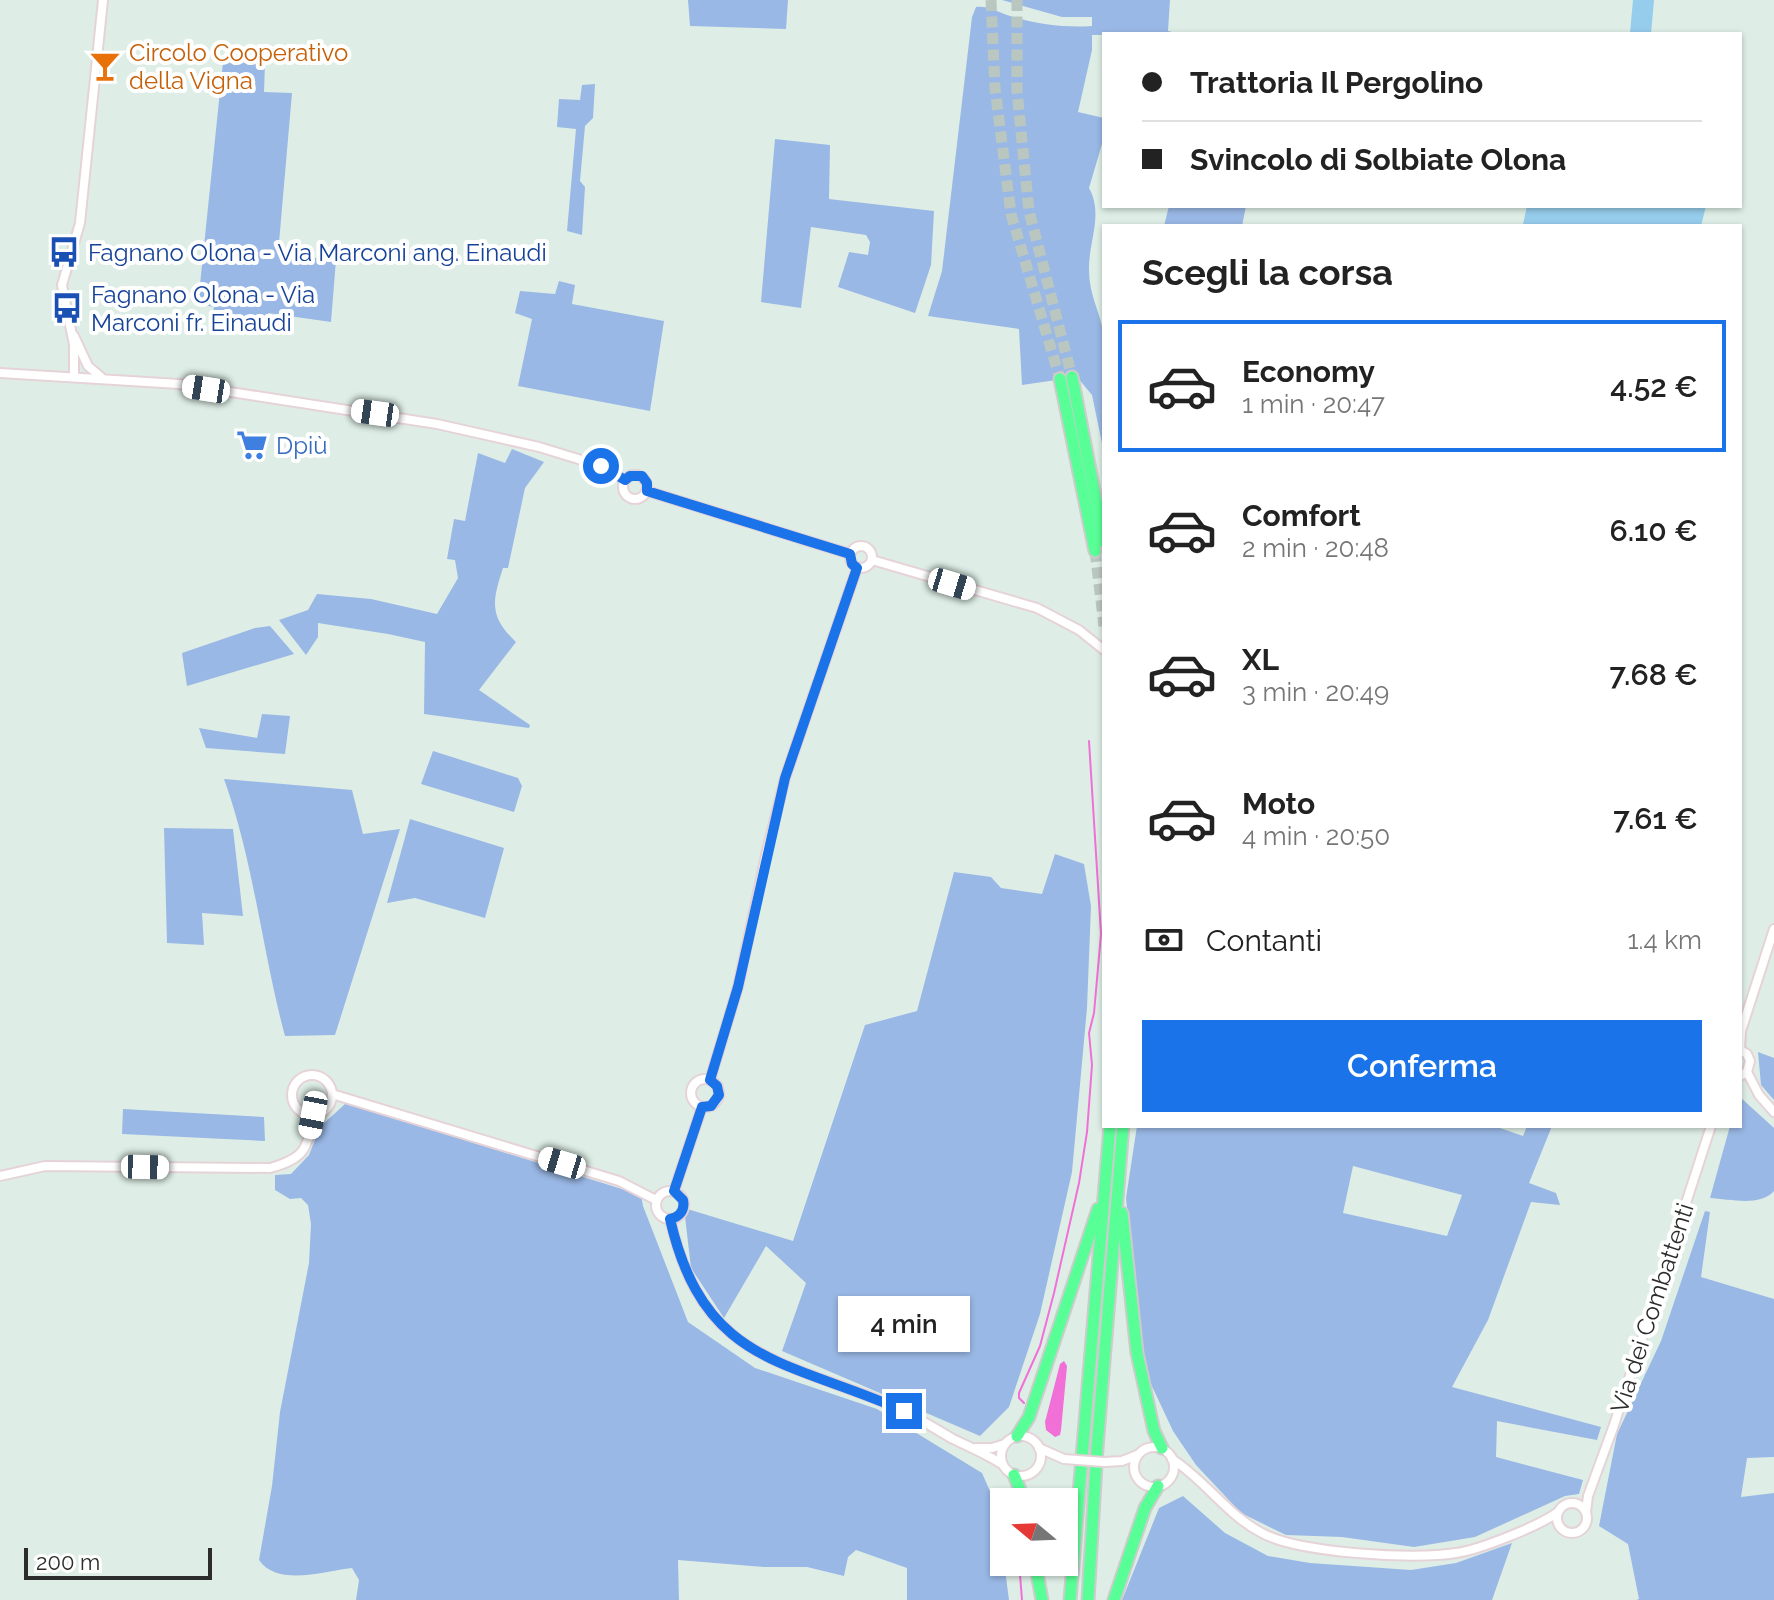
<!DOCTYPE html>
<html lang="it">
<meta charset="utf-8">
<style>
body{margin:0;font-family:Raleway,sans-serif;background:#f6f6f6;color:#222;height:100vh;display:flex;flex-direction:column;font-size:30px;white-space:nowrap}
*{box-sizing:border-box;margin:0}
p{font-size:26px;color:#767676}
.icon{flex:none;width:44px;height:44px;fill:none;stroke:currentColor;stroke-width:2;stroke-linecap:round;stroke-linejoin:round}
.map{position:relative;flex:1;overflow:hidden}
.drawer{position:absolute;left:1102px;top:224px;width:640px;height:904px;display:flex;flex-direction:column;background:#fff;border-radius:0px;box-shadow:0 2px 6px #0004}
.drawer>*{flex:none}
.guide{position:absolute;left:1102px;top:32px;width:640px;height:176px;border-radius:0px;box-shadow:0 2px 6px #0004;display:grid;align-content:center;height:176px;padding:0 40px;background:#fff}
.needle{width:52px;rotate:289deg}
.fabs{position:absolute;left:990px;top:1488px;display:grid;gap:16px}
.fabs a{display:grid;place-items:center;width:88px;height:88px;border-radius:0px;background:#fff;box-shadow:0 2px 6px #0004;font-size:40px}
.scale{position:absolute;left:24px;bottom:20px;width:188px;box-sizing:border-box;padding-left:8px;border:4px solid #2c2c2c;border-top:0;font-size:22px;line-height:28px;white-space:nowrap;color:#2c2c2c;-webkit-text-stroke:6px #fff;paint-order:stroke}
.end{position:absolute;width:36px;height:36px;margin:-18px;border:10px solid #1a73e8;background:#fff;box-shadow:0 0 0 4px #fff}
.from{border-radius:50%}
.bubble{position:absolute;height:56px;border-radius:0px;background:#fff;box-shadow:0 2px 6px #0004;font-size:26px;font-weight:600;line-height:56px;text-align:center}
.car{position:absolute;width:24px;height:48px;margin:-24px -12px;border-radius:10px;box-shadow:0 0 6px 2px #0007;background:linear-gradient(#fff 24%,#345 0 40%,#fff 0 76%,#345 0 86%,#fff 0)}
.guide b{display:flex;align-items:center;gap:28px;height:76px;font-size:30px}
.guide b+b{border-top:2px solid #e0e0e0}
.guide i{width:20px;height:20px;background:#222}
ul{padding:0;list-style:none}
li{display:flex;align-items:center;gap:24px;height:132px;margin:0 16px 12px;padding:0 24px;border:4px solid transparent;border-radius:0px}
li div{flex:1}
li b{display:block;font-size:30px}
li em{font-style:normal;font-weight:600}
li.on{border-color:#1a73e8}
li>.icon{width:72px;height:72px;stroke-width:1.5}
h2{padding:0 40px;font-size:36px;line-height:96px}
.pay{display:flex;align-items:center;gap:20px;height:88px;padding:0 40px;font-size:30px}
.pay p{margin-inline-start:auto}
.action{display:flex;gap:16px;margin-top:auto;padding:16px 40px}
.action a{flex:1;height:92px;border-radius:0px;background:#1a73e8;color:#fff;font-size:32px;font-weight:600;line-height:92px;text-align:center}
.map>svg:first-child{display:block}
.green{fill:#9ab8e5;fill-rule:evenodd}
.pitch{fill:#96cdec}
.water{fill:#f170d7}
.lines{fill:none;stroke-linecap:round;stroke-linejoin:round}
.stream{stroke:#f170d7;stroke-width:2}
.highway-tunnel{stroke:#bac7c1;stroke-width:11;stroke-dasharray:11 5.5;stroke-linecap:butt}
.secondary-casing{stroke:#e5d3d8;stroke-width:12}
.highway-casing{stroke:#ccc;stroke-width:15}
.secondary{stroke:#fff;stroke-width:8}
.highway{stroke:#58ff96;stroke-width:11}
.secondary-bridge-casing{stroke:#e5d3d8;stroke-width:12;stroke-linecap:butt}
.secondary-bridge{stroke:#fff;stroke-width:8}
.route{stroke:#1a73e8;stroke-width:10}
.labels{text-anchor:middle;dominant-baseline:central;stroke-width:8;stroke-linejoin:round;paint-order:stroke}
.food-label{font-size:24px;fill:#c56008;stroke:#fff;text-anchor:start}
.transit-label{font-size:24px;fill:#164399;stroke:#fff;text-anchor:start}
.shop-label{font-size:24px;fill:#366cbe;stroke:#fff;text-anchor:start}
.street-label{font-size:24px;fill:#2c2c2c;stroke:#fff}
</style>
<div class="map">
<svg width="1774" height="1600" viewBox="0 0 1774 1600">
<rect width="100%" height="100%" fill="#deeee6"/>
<g class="green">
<polygon points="688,0 788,0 786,29 690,26"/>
<path d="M 1002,0 L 1170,0 L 1168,31 L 1180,34 L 1092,35 L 1092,50 L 1078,112 L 1104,118 L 1104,137 L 1089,188 C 1104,215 1088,242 1089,271 C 1089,295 1101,314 1104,336 C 1108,374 1104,415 1104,453 L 1092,395 L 1077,377 L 1022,385 L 1019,329 L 928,316 L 942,271 L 972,17 L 976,7 C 989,6 995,11 1007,15 C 1034,24 1064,28 1092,26 L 1092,17 L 1062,17 Z"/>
<polygon points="223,62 265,63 264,92 292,93 278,254 336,260 331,322 268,313 266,329 212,319 214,307 198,304"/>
<polygon points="595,84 593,118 585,126 580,181 585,187 582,235 567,231 576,129 557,127 559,99 580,100 582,85"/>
<polygon points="775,139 830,145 829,199 934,211 931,265 915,313 838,287 849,252 868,255 870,242 866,235 811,227 801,308 761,302"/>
<polygon points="1169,206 1246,206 1242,226 1164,226"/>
<polygon points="559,281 575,285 572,304 664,321 650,411 518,386 532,319 515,313 520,291 555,294"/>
<path d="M 512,449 L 544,462 L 525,488 L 508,568 L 503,568 C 492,602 489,616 516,642 L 479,690 L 530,725 L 529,728 L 424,714 L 425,642 L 388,634 L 318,623 L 318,637 L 306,655 L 279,620 L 308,610 L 317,594 L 371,599 L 437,614 L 458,578 L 455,560 L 447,559 L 454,519 L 465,521 L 478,453 L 505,463 Z"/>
<polygon points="270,626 294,654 187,686 182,653 255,628"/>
<polygon points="262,714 290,716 285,754 206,748 199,728 257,738"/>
<polygon points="433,751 518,778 522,786 514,812 421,784"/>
<path d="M 224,779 L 352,790 L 363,834 L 400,829 L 335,1035 L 285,1036 C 262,951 254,862 224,779 Z"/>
<polygon points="410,819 504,848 485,918 415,898 387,903"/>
<polygon points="164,828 233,829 243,916 202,913 204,945 167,943"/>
<polygon points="1055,854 1084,864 1091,906 1087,1008 1072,1172 1040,1314 1009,1407 980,1436 782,1351 806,1283 766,1246 724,1318 691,1268 684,1208 793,1241 865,1025 917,1011 954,872 991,877 1001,888 1042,894"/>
<polygon points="1758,1052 1774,1058 1774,1100 1761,1085"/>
<path d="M 1740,1097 L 1774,1128 L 1774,1191 C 1760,1207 1730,1199 1710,1198 L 1730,1126 L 1740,1126 Z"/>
<path d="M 346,1103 L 641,1195 L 643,1206 L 688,1322 L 755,1368 L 877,1409 L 982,1473 L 997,1507 L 1009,1600 L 907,1600 L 907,1568 L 856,1550 L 848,1557 L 844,1576 L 807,1567 L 764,1567 L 678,1560 L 679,1600 L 356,1600 L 359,1580 L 352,1568 C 326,1571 277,1587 259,1560 L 272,1486 L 280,1412 L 309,1263 L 311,1224 L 308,1205 L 301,1198 L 290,1199 L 275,1190 L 275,1175 L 291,1174 L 309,1155 L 320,1127 Z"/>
<polygon points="123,1109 264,1117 265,1141 122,1134"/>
<path d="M 1137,1126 L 1494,1126 L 1523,1136 L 1527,1126 L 1552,1126 L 1529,1183 L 1556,1193 L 1560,1205 L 1531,1202 L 1488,1320 L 1452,1387 L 1601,1427 L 1597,1440 L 1497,1421 L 1496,1457 L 1583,1480 L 1579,1494 L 1565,1496 L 1475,1537 L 1414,1547 L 1342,1537 L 1286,1535 L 1241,1513 L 1196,1465 L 1173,1431 L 1142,1365 L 1126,1198 ZM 1353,1166 L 1462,1195 L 1447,1236 L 1343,1213 Z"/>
<polygon points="1705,1211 1710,1212 1701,1277 1774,1299 1774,1457 1747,1458 1741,1497 1774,1493 1774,1600 1636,1600 1639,1599 1628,1544 1599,1526 1617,1434 1661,1341"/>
<polygon points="1183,1496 1225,1533 1268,1556 1310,1563 1411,1570 1456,1563 1512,1543 1492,1600 1122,1600 1159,1508"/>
</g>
<g class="pitch">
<polygon points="1633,0 1654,0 1651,34 1630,33"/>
<polygon points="1527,206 1706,206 1701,226 1523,224"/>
</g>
<polygon class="water" points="1064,1361 1067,1366 1061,1430 1060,1435 1055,1437 1046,1430 1045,1422 1060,1364"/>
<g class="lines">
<g class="stream">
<polyline points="1024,1403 1019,1398 1019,1393 1040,1346 1054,1293 1079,1183 1087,1132 1092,1065 1089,1033 1094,1013 1101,934 1089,741"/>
<polyline points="1008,1502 1014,1499"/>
<polyline points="1019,1562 1022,1600"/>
</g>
<g class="highway-tunnel">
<polyline points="991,0 995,88 1011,214 1060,379"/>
<polyline points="1017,0 1017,91 1029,211 1072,377"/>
<polyline points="1095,551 1104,626"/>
</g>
<defs>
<g id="secondary">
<polyline points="74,336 88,366 101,377"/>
<polyline points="0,373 179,384 437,424 539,447 601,466 625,480"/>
<polyline points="74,376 74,345 62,285 80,223 103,0"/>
<circle cx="635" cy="487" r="12"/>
<polyline points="647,491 850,554"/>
<circle cx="861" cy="557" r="11"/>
<polyline points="872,560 1037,608 1079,630 1104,650"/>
<polyline points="1740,1050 1741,1031 1774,929"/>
<polyline points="1740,1050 1747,1054 1750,1061 1747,1072 1740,1076"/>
<polyline points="1747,1072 1759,1095 1774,1112"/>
<circle cx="312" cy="1095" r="20"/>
<circle cx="705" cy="1093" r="14"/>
<polyline points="710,1080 738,987 766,855 785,778 857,568"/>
<polyline points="332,1094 619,1181 656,1200"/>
<path d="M 0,1176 L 45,1166 L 270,1168 C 305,1158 307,1150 313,1115"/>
<circle cx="670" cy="1205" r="14"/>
<polyline points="674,1191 702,1107"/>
<path d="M 670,1219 C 702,1357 774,1358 889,1404 C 911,1413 932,1427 953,1439 C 970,1447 986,1454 1002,1464"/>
<circle cx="1021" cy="1456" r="20"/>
<circle cx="1154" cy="1467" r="20"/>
<polyline points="976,1448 992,1448 1005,1444"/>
<polyline points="1039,1448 1064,1459"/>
<path d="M 1172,1459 C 1205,1480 1227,1515 1262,1533 C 1298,1553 1414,1560 1456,1553 C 1479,1550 1539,1526 1558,1512"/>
<polyline points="1104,1462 1122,1461 1137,1455"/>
<circle cx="1572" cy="1518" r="15"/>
<polyline points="1586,1512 1588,1496 1614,1425 1711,1126"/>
</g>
<g id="highway">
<polyline points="1072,377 1104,542"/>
<polyline points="1060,379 1095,551"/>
<polyline points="1122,1213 1137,1353 1154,1431 1162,1448"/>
<polyline points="1017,1436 1029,1417 1098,1209"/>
<polyline points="1014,1475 1025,1502"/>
<polyline points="1035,1562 1042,1600"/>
<polyline points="1070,1600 1110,1126"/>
<polyline points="1088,1600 1097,1448 1123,1126"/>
<polyline points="1114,1600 1145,1508 1158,1486"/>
</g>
</defs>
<use href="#secondary" class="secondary-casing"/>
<use href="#highway" class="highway-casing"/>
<use href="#secondary" class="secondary"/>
<use href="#highway" class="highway"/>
<defs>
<polyline id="secondary-bridge" points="1064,1459 1104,1462"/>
</defs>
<use href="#secondary-bridge" class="secondary-bridge-casing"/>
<use href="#secondary-bridge" class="secondary-bridge"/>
</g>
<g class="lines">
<path class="route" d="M 601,466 L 625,480 L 630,476 L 642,476 L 647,483 L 647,491 L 850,554 L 852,564 L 857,568 L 785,778 L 738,987 L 710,1080 L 717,1086 L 719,1095 L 711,1106 L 702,1107 L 674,1191 L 683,1200 C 685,1210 680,1217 670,1219 C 704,1366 787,1359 904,1411"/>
</g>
<defs>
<symbol id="bar-bare" viewBox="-9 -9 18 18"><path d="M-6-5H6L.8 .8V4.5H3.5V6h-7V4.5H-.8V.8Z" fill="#e8710a" stroke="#fff" stroke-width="2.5" paint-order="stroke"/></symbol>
<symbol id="bus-bare" viewBox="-9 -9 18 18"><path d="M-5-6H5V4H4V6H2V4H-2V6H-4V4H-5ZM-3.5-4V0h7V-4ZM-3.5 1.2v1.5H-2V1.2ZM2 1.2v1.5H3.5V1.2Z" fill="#1a4fb4" stroke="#fff" stroke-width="2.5" paint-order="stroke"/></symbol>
<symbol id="supermarket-bare" viewBox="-9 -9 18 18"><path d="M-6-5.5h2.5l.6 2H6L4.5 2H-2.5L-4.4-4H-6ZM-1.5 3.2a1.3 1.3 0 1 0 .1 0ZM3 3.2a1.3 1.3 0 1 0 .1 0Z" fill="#3f7fe0" stroke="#fff" stroke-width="2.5" paint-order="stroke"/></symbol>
</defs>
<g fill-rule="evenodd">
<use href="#bar-bare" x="83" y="44" width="44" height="44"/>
<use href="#bus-bare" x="42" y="230" width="44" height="44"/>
<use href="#bus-bare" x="45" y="286" width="44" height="44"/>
<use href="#supermarket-bare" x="230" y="423" width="44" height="44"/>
</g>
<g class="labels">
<g class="food-label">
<text x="129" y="52">Circolo Cooperativo<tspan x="129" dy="28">della Vigna</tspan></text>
</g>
<g class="transit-label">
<text x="88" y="252">Fagnano Olona - Via Marconi ang. Einaudi</text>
<text x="91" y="294">Fagnano Olona - Via<tspan x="91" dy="28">Marconi fr. Einaudi</tspan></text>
</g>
<g class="shop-label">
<text x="276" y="445">Dpiù</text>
</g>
<g class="street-label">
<text transform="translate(1652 1308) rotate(-72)">Via dei Combattenti</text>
</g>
</g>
</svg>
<div class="fabs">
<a><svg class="needle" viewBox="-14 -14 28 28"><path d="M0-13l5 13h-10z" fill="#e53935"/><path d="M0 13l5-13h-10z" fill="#767676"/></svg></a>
</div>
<div class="scale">200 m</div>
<i class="end from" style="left:601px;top:466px"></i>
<i class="end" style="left:904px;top:1411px"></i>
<div class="bubble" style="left:838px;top:1296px;width:132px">4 min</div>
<i class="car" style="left:206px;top:389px;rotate:279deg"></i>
<i class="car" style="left:375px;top:413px;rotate:278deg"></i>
<i class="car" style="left:952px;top:584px;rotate:107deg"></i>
<i class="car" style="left:313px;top:1115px;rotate:191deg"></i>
<i class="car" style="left:562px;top:1163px;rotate:287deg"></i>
<i class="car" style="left:145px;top:1167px;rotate:91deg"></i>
<div class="guide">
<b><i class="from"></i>Trattoria Il Pergolino</b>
<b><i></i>Svincolo di Solbiate Olona</b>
</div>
<section class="drawer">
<h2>Scegli la corsa</h2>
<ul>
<li class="on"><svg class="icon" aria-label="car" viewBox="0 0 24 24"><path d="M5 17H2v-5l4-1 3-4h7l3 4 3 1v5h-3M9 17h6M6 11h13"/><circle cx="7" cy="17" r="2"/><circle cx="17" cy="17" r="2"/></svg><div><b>Economy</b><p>1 min · 20:47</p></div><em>4.52 €</em></li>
<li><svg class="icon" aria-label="car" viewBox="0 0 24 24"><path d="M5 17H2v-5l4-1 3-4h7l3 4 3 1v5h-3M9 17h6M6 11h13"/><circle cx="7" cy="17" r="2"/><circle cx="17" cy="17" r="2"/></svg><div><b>Comfort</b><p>2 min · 20:48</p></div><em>6.10 €</em></li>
<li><svg class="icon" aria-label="car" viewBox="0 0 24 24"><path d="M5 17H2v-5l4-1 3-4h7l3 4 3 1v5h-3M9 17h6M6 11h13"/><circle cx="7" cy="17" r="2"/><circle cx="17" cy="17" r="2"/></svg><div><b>XL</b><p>3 min · 20:49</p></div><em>7.68 €</em></li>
<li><svg class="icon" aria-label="car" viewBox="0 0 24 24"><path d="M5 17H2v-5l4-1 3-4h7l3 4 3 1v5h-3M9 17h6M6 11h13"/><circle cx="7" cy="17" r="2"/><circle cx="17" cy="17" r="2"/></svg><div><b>Moto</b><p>4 min · 20:50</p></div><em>7.61 €</em></li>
</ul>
<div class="pay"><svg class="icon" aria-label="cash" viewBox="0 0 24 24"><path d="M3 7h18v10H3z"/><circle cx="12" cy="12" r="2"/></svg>Contanti<p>1.4 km</p></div>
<div class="action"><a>Conferma</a></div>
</section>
</div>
